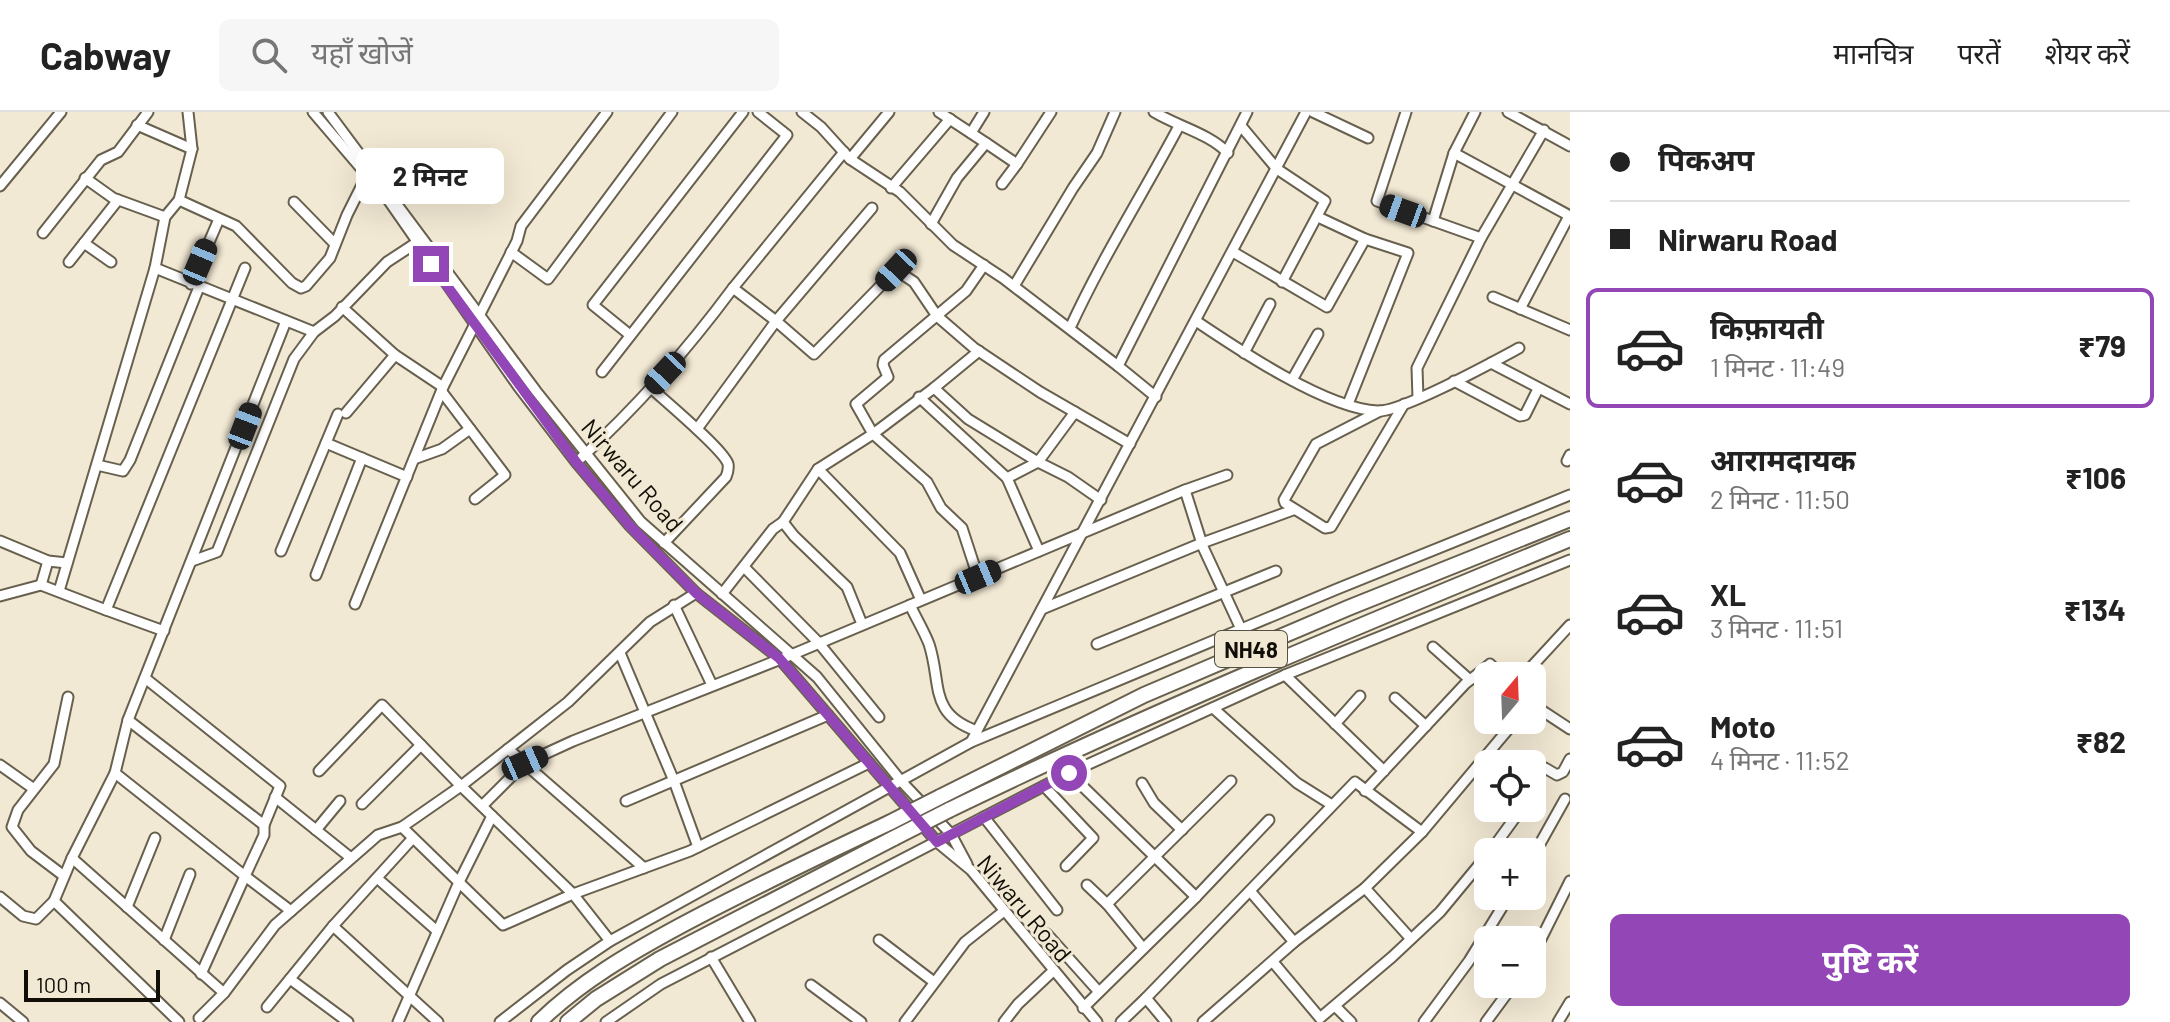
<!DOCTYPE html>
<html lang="hi">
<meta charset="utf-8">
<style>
body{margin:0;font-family:Barlow,"Noto Sans Devanagari",sans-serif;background:#f6f6f6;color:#222;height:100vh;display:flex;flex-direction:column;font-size:30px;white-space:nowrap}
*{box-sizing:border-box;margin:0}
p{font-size:26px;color:#767676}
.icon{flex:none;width:44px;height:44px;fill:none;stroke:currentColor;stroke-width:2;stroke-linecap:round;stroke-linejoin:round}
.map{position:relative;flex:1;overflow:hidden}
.panel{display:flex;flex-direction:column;background:#fff;width:600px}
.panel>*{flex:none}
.hud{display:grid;align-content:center;height:176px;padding:0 40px;background:#fff}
.needle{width:52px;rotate:19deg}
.buttons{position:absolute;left:1474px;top:550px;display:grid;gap:16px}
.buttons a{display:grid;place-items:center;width:72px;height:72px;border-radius:12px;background:#fff;box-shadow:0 8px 32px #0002;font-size:40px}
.scale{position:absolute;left:24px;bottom:20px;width:136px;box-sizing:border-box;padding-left:8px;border:4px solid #110e07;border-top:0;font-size:22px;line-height:28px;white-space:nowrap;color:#110e07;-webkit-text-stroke:6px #f2e9d4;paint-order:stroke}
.end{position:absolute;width:36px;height:36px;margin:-18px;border:10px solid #9346b6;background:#fff;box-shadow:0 0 0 4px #fff}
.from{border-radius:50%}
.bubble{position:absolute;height:56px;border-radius:12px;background:#fff;box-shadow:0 8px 32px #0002;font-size:26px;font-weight:700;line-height:56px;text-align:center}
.car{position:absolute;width:24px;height:48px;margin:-24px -12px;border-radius:10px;box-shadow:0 0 6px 2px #0007;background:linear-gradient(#222 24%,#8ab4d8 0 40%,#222 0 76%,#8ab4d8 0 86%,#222 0)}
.hud b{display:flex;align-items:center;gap:28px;height:76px;font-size:30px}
.hud b+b{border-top:2px solid #e0e0e0}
.hud i{width:20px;height:20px;background:#222}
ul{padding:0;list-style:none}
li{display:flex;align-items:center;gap:24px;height:120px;margin:0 16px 12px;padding:0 24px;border:4px solid transparent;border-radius:12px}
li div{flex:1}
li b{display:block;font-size:30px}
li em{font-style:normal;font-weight:700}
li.active{border-color:#9346b6}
li>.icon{width:72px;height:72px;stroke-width:1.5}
.action{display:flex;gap:16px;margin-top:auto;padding:16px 40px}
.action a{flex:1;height:92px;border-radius:12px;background:#9346b6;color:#fff;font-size:32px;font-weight:700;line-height:92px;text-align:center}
header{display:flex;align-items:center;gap:48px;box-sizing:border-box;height:112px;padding:0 40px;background:#fff;border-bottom:2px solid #e0e0e0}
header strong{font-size:38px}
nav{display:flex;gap:44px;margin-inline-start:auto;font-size:28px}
.search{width:560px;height:72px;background:#f6f6f6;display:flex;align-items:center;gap:20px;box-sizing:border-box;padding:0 28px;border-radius:12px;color:#767676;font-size:30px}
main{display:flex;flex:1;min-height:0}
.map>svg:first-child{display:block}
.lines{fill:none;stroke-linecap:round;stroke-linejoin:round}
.minor-casing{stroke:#68604e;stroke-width:13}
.highway-casing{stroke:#68604e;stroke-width:18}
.minor{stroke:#fff;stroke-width:9}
.highway{stroke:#fff;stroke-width:14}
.highway-bridge-casing{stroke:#68604e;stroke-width:18;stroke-linecap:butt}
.highway-bridge{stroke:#fff;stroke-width:14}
.route{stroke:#9346b6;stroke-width:10}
.labels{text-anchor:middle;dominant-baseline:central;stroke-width:6;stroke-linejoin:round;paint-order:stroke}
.shield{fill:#f2e9d4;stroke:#545044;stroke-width:2}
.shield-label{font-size:22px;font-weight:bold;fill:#110e07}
.street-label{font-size:24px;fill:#110e07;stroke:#f2e9d4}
</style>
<header>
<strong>Cabway</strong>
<div class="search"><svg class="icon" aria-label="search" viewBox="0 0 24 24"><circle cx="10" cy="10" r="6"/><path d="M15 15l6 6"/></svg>यहाँ खोजें</div>
<nav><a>मानचित्र</a><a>परतें</a><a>शेयर करें</a></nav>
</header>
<main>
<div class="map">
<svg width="1570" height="910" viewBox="0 0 1570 910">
<rect width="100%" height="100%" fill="#f2e9d4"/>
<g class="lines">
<defs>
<g id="minor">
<polyline points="188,0 192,37"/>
<polyline points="313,0 389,89 518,274 576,350 630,414 696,481 779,546 937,730 971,758 1097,910"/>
<polyline points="328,0 536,279 641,410 817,565 901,669 951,722 967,752"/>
<polyline points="802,0 821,15 850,47 900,80 953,133 1003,166 1118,254"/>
<path d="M 1154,0 C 1179,15 1208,21 1228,41"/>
<polyline points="1313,0 1368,26"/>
<polyline points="1406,0 1377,89 1481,126 1417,256 1418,286"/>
<polyline points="1508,0 1570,34"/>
<polyline points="137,13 192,37 179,88 165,105 155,156"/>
<polyline points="1241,14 1277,57 1325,89 1282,170"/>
<polyline points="971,21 984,0"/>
<polyline points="986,31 1017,52 1051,0"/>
<polyline points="844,40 733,176 776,209 872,96"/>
<polyline points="1454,41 1570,104"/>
<polyline points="850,47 889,0"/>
<polyline points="85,66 113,86 165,105"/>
<polyline points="1002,72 1017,52"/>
<polyline points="0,74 61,0"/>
<polyline points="891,76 950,7"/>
<polyline points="179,88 236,114 292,171 301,176 306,174 330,146 347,103 367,63"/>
<polyline points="294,90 335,132"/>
<polyline points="1318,105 1365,127 1408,141 1348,292"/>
<polyline points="1433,109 1454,41 1475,0"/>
<polyline points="931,112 957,66 986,31 939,0"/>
<polyline points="43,121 101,48 118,40 148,0"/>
<polyline points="1481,126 1544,18"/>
<polyline points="84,131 111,150"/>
<polyline points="511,140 548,167 672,0"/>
<polyline points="1233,140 1327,195 1365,127"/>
<polyline points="69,150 118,88"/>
<polyline points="191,172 219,107"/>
<polyline points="1014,174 1073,76 1097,41 1115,0"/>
<polyline points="1493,185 1570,218"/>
<polyline points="342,195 395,243 443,275"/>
<polyline points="1520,197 1569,104"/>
<path d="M 1196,209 C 1239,238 1327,297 1378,299 C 1402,300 1493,250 1519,236"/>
<path d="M 1070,216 C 1102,146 1143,82 1179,14"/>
<polyline points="630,223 593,193 743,0"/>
<polyline points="1244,241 1270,192"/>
<polyline points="1491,251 1570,292"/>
<polyline points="602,260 787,23 758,0"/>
<polyline points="1292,268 1318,222"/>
<polyline points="1454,269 1520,304 1525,303 1538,277"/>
<path d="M 651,276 C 665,289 724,338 728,352 C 729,357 728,360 726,365 L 664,431"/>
<polyline points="934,276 979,239"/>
<polyline points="442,280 505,363 475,387"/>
<polyline points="919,285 1007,366 1039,439"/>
<polyline points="1156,285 1118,254 1247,0"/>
<polyline points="1380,299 1316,332 1284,388 1285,391 1325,416 1331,415 1404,292"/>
<polyline points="346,301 395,243"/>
<polyline points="697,317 776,209 814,242 896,158 914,170 937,204 974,236 1040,280 1130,332"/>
<polyline points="326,331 407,365"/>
<path d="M 581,346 C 638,294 687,238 733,176"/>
<polyline points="414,347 442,337 470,317"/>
<polyline points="1567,349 1570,343"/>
<polyline points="97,353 123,359 130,348 199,175"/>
<polyline points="818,357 900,441 921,488"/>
<polyline points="1007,366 1038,350 1068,365 1101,388"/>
<polyline points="1185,378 1227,363"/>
<polyline points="783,410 818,357 873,322 856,292 888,265 883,253 884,248 966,179 984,153"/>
<polyline points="0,429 48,449 67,451"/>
<polyline points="281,439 338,302"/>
<polyline points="192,449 217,440 294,247 314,220"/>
<polyline points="745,456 818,530 879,605"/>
<polyline points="316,463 362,346"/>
<polyline points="978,465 962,416 941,396 927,370 873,322 934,276 968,307 1038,350 1075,300"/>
<polyline points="41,473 48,449"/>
<polyline points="59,479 155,156 314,220 335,204 387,150 416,131"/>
<polyline points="722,482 773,417 783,410 794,424 847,475 862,512"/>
<polyline points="0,484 41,473 106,498"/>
<polyline points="355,492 443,275 517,129 521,114 607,0"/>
<polyline points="674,493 712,573"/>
<path d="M 910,493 C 916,506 924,519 929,532 C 942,571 928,602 977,619"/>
<polyline points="1042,497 1202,431 1293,398"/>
<polyline points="164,519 106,498 245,156"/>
<polyline points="1097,532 1276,459"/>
<polyline points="1433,535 1470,568"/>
<polyline points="620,541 674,669 698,735"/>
<polyline points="1285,563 1384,659"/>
<polyline points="1523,564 1570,513"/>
<polyline points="1395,586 1426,614"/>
<polyline points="1532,592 1570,617"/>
<polyline points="1213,596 1297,671 1332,693"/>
<polyline points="128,608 264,713 280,674 145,566"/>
<polyline points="1335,612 1360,584"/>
<polyline points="971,630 1306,0"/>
<polyline points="508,637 644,756"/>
<polyline points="0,653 34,677"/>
<polyline points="319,659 382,593 461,674 568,590 650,510 696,481"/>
<polyline points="115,661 245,764 264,723 264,713"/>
<polyline points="1069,661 1196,785"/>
<polyline points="1142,671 1154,691 1182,718"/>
<polyline points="1044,674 1093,726 1066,754"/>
<polyline points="1365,679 1465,572 1490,552 1502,564"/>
<polyline points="1532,679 1541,660 1545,656 1557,663 1563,660 1570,647"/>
<polyline points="275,685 351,746"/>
<polyline points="626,689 828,603"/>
<polyline points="362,692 421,633"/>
<polyline points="482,694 525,651 573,629 791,543 1185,378 1203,435 1241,517"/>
<polyline points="984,705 1057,798"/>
<polyline points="402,715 503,813 573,782 690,739 869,651"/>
<polyline points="316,718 340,689"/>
<polyline points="413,726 333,814 438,910"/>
<polyline points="1490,740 1522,696"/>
<polyline points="72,746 224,881"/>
<polyline points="1532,746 1565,687"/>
<polyline points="64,764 31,739 12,715 18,698 54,652 68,585"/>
<polyline points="377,766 437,819"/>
<polyline points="1087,773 1107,792 1143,836"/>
<polyline points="1365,776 1411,827"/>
<polyline points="1250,779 1294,830"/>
<polyline points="0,785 23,804 36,807 54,789 72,746 115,661 128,608 286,209"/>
<polyline points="54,789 179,910"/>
<polyline points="1107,792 1231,669"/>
<polyline points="127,795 155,726"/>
<polyline points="1047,822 1099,880"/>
<polyline points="164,828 190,762"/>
<polyline points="879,828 934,870"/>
<polyline points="711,845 750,910"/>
<polyline points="1532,845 1570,769"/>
<polyline points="1273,850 1320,906 1392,845 1440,800 1488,742"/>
<polyline points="201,862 245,764 291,799"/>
<polyline points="290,867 348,910"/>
<polyline points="811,873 861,910"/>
<polyline points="1146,886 1355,670 1422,720"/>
<polyline points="0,891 23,910"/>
<polyline points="1335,894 1351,910"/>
<polyline points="267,895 333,814"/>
<polyline points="1083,896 1196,785 1269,708"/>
<polyline points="199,906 224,881 275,813 378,723 402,715 461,674 573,782 610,829"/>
<polyline points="398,910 459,770 492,704"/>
<polyline points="500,910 567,858 610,829 971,630 1337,477 1570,383"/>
<polyline points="606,910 661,872 1069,661 1285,563 1570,448"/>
<polyline points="905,910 965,830 1004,799"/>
<polyline points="1004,910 1018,892 1052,860"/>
<polyline points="1121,910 1146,886 1166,910"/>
<polyline points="1203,910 1294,830 1365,776 1422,720 1516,608"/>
<polyline points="1424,910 1469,849 1509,784"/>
<polyline points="1486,910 1514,872"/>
<polyline points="1558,910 1570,890"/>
</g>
<g id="highway">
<polyline points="940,685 1144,583 1348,496 1570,407"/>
<path d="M 949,698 C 1152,599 1361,513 1570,427"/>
<path d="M 539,910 C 580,870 630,841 680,814 C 749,777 819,744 889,711"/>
<polyline points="568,910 596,887 660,847 894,726"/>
</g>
</defs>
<use href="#minor" class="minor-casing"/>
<use href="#highway" class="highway-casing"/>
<use href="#minor" class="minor"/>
<use href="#highway" class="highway"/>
<defs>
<g id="highway-bridge">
<polyline points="889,711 940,685"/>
<polyline points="894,726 949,698"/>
</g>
</defs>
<use href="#highway-bridge" class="highway-bridge-casing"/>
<use href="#highway-bridge" class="highway-bridge"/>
</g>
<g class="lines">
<polyline class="route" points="431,152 576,350 630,414 696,481 779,546 937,730 1069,661"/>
</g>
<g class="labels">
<rect class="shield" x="1215" y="519" width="72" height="36" rx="6"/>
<g class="shield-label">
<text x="1251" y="537">NH48</text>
</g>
<g class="street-label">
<text transform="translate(633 363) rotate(49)">Nirwaru Road</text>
<text transform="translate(1025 796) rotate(50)">Niwaru Road</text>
</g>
</g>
</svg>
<div class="buttons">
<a><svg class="needle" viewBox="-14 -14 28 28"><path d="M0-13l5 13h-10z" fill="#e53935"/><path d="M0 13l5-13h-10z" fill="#767676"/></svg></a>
<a><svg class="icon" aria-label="locate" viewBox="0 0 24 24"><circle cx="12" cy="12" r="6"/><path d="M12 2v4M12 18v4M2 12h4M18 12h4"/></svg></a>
<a>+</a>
<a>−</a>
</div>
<div class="scale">100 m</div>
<i class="end from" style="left:1069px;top:661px"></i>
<i class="end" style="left:431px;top:152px"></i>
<div class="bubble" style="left:356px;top:36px;width:148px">2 मिनट</div>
<i class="car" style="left:1403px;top:99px;rotate:290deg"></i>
<i class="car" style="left:200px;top:150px;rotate:23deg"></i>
<i class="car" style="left:896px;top:158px;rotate:223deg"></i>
<i class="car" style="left:665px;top:261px;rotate:223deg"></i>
<i class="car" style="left:245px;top:314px;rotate:21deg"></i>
<i class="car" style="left:978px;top:465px;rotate:67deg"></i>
<i class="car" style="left:525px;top:651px;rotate:66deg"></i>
</div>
<section class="panel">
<div class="hud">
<b><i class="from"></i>पिकअप</b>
<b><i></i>Nirwaru Road</b>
</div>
<ul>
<li class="active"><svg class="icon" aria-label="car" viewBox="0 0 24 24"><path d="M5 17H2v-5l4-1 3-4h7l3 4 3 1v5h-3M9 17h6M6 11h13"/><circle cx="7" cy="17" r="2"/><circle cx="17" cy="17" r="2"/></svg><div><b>किफ़ायती</b><p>1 मिनट · 11:49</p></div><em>₹79</em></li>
<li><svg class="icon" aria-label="car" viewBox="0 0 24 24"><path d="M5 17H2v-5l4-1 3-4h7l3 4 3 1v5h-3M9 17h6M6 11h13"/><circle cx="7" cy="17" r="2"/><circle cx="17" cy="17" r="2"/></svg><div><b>आरामदायक</b><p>2 मिनट · 11:50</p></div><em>₹106</em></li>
<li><svg class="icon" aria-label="car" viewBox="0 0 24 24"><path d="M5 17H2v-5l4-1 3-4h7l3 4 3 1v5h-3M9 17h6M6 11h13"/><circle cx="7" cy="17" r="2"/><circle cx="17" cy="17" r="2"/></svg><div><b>XL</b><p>3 मिनट · 11:51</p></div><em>₹134</em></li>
<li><svg class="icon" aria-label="car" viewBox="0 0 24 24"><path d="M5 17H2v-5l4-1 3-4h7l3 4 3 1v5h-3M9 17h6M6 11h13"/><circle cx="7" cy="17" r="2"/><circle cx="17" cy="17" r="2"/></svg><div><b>Moto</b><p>4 मिनट · 11:52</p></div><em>₹82</em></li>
</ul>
<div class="action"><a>पुष्टि करें</a></div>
</section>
</main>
